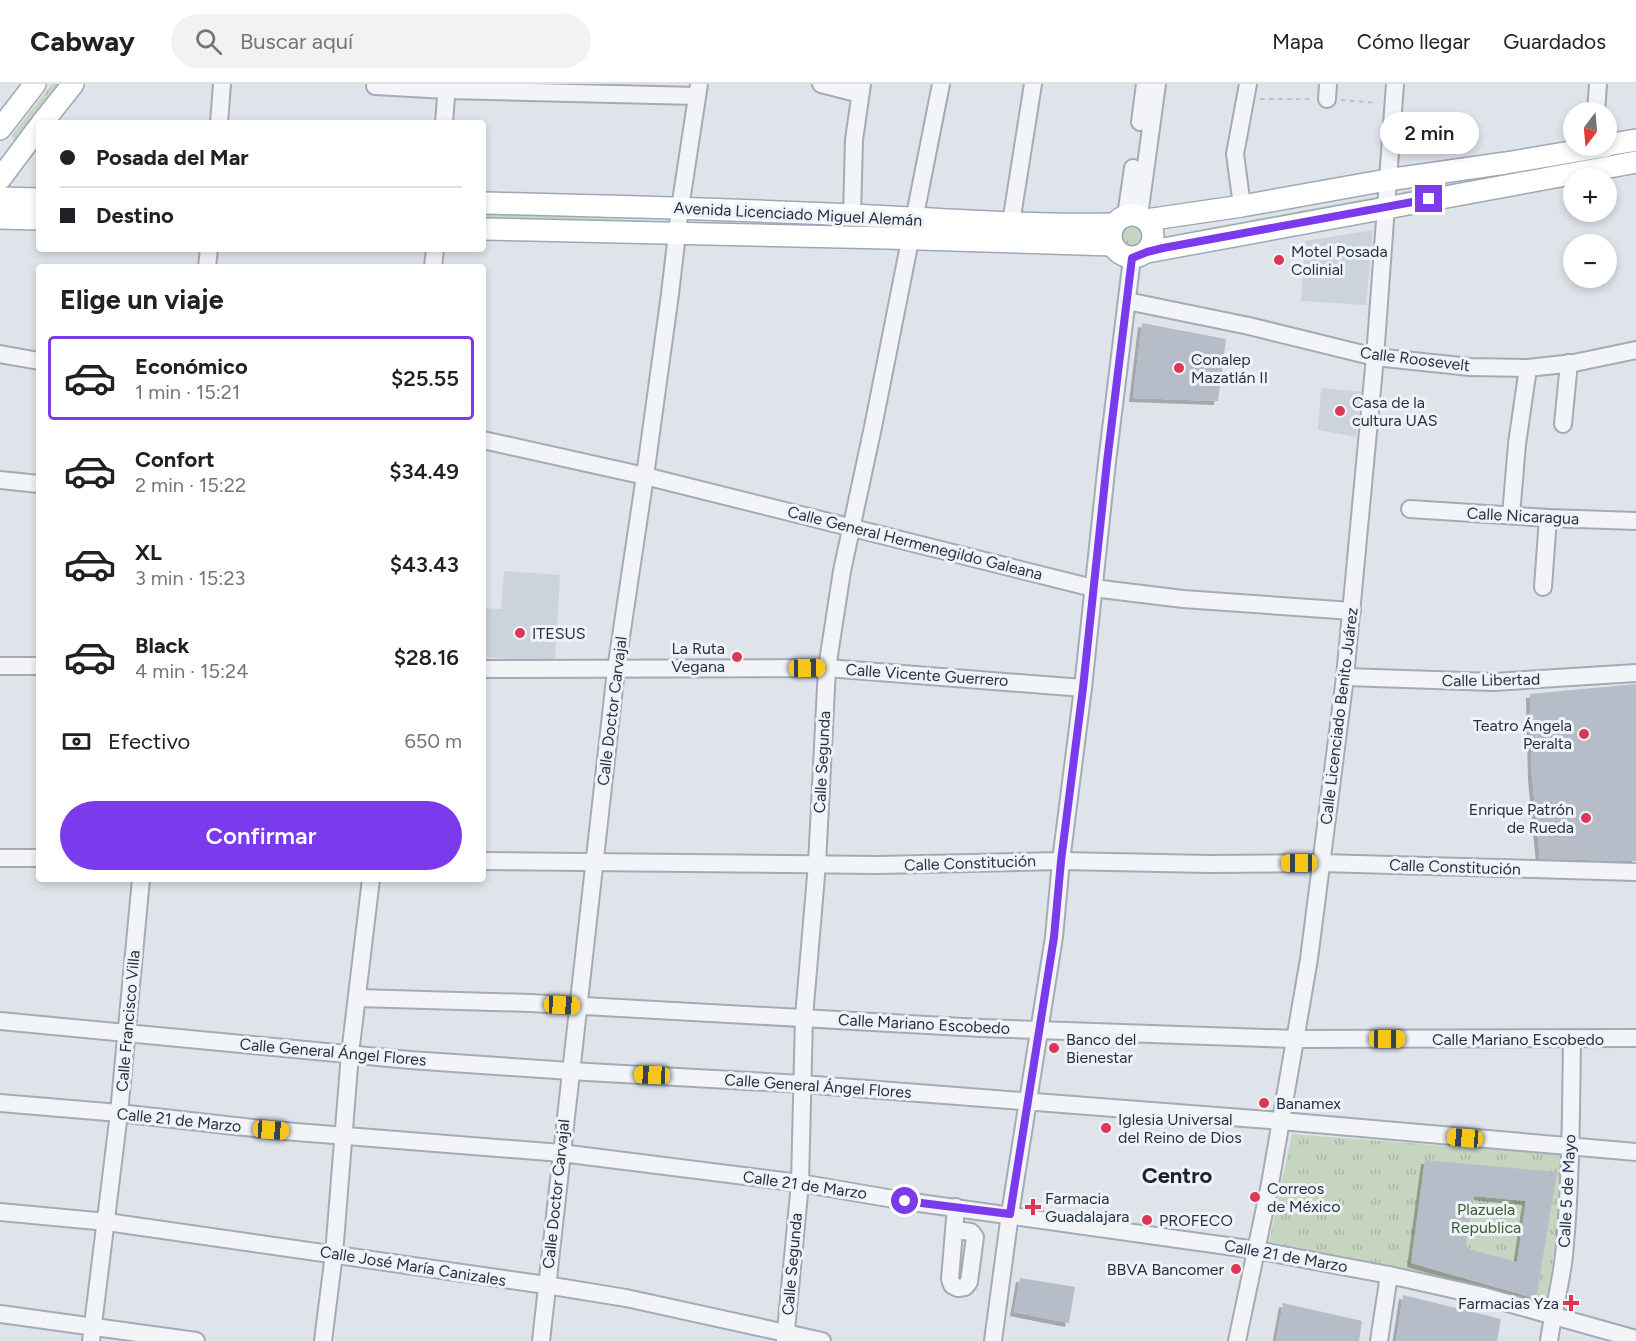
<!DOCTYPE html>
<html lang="es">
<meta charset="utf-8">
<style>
body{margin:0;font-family:Figtree,sans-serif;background:#f2f2f2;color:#202124;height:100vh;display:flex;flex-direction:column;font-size:22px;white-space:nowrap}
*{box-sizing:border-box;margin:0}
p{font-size:20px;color:#757577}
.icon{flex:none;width:33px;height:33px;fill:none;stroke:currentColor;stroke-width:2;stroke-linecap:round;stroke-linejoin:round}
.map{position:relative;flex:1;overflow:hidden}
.side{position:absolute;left:36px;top:180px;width:450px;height:618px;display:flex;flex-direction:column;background:#fff;border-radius:6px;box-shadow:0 3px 9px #0003}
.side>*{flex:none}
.guide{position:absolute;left:36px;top:36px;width:450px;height:132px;border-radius:6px;box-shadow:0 3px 9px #0003;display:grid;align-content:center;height:132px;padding:0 24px;background:#fff}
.needle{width:39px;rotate:196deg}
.fabs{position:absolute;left:1563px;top:18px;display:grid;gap:12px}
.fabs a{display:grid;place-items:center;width:54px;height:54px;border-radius:50%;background:#fff;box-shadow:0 3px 9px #0003;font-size:30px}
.end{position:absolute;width:27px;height:27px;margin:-14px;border:8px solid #7c3aed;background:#fff;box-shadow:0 0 0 3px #fff}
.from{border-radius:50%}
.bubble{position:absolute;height:42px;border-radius:21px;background:#fff;box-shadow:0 3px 9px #0003;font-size:20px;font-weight:600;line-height:42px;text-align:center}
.car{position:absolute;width:18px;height:36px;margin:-18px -9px;border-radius:8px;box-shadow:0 0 4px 2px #0007;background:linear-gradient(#f5c518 24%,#345 0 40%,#f5c518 0 76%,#345 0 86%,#f5c518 0)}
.guide b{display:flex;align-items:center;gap:21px;height:57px;font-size:22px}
.guide b+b{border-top:2px solid #e0e0e0}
.guide i{width:15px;height:15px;background:#202124}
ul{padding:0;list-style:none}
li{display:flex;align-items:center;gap:18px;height:84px;margin:0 12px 9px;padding:0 12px;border:3px solid transparent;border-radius:6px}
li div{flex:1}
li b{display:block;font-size:22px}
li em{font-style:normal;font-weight:600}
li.active{border-color:#7c3aed}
li>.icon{width:54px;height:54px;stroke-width:1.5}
h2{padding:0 24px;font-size:27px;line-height:72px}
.pay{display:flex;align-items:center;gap:15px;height:66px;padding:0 24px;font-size:22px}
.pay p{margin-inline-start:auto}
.action{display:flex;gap:12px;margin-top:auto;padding:12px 24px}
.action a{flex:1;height:69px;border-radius:36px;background:#7c3aed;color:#fff;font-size:24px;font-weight:600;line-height:69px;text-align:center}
header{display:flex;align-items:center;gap:36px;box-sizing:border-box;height:84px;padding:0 30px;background:#fff;border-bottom:2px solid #e0e0e0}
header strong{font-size:28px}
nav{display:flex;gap:33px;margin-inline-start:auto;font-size:21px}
.search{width:420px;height:54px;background:#f2f2f2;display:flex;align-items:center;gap:15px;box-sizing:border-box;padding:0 21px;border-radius:33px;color:#757577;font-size:22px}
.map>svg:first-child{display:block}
.built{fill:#cdd3dc}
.park{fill:url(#park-tufts)}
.building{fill:#b6bdc8;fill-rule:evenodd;filter:url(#shadow)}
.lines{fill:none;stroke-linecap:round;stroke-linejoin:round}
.minor-casing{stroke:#a4abb5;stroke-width:20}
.major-casing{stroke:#9da8b7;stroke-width:24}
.path{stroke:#bdc2c9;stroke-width:2;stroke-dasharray:4.5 4.5;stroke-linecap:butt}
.minor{stroke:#f2f4f8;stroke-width:16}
.major{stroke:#fff;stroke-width:21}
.route{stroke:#7c3aed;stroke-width:8}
.poi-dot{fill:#dc3755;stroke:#eff3f7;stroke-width:2}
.labels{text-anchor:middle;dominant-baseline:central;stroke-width:6;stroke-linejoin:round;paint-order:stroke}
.street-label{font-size:16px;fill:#263243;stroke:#eff3f7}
.poi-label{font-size:16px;fill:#263243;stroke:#eff3f7;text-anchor:start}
.park-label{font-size:16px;fill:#3c6032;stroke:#eff3f7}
.district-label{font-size:22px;font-weight:bold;fill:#182233;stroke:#eff3f7}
</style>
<header>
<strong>Cabway</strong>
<div class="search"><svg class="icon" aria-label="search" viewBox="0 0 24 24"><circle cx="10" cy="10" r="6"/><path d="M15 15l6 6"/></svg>Buscar aquí</div>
<nav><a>Mapa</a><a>Cómo llegar</a><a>Guardados</a></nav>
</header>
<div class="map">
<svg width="1636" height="1257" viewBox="0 0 1636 1257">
<defs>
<pattern id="park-tufts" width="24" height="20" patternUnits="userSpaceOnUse" patternTransform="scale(1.5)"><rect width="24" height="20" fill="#c5d5bf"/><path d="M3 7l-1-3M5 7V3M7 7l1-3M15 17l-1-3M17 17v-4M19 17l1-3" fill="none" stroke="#a9b7a5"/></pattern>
<filter id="shadow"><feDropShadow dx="-4" dy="4" stdDeviation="0" flood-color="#0004"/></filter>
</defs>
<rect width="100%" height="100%" fill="#dfe4ea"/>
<g class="built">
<polygon points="1373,146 1366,221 1301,217 1305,157"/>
<polygon points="1321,304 1362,308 1356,353 1318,346"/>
<polygon points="504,487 560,491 555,578 483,573 483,524 501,525"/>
</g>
<g class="park">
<polygon points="52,0 66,0 23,58 14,58 12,51"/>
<polygon points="1633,68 1400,111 1401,108"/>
<polygon points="1375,113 1378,114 1377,119 1181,154 1177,150"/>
<polygon points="483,129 650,137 652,146 483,138"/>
<circle cx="1131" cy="152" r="14"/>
<polygon points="1292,1050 1565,1071 1548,1220 1384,1181 1269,1158"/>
</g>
<g class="building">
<polygon points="1142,239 1226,255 1218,317 1133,314"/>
<polygon points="1636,600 1636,777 1540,775 1532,692 1530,610"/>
<path d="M 1425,1076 L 1557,1088 L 1536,1215 L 1411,1179 ZM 1474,1112 L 1526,1117 L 1517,1178 L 1465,1164 Z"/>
<polygon points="1020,1194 1075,1203 1069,1239 1014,1228"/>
<polygon points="1403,1211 1501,1235 1497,1257 1396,1257"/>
<polygon points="1283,1219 1362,1237 1359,1257 1276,1257"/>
</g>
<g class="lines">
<defs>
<g id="minor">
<polyline points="821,0 860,10"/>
<polyline points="375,2 447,6 697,12"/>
<polyline points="1327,15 1328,0"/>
<polyline points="1596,28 1598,0"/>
<polyline points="1140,38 1145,0"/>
<polyline points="219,39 222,0"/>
<polyline points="444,39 447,0"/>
<polyline points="1242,122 1235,70 1248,0"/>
<polyline points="852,131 854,56 862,0"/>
<polyline points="1126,132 1133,84"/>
<polyline points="1139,132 1157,0"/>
<polyline points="1011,139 1033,0"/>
<polyline points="207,183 209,165"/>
<polyline points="433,183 435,165"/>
<polyline points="1127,217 1249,242 1375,273 1470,283 1528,284 1574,279 1636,266"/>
<polyline points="0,270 39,277"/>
<polyline points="1563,340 1569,279"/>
<polyline points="483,356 645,392 1093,504 1183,515 1352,527"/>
<polyline points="0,396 39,400"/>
<polyline points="1410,425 1548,434 1636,437"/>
<polyline points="1511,431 1517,360 1528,284"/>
<polyline points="1543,503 1548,434"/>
<polyline points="0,582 39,582"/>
<polyline points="483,585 827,584 1083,604"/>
<polyline points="1345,593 1494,598 1636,589"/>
<polyline points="0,774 39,774"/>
<polyline points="483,777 878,781 1061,777 1209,780 1321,779 1636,788"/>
<polyline points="357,914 530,919 981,944 1295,955 1636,954"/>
<polyline points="0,937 410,976 570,987 802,1000 1281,1037 1636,1068"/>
<polyline points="0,1019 119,1029 271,1046 561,1069 800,1099 905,1117 1256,1166 1389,1191 1483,1212 1636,1255"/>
<polyline points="0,1128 107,1138 546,1201 626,1214 822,1257"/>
<polyline points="955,1146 971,1148 975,1153 969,1198 965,1203 958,1204 952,1201 950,1195 956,1123"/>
<polyline points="0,1230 196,1257"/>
<polyline points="91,1257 119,1029 141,795"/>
<polyline points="323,1257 334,1170 350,970 371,795"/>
<polyline points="541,1257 616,586 645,392 670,210 680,124 699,0"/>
<polyline points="785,1257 800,1099 804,933 817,780 827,584 842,487 873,343 941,0"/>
<polyline points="993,1257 1010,1130 1054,853 1061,777 1083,604 1107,378 1132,174"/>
<polyline points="1237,1257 1270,1100 1309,875 1345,593 1375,273 1395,0"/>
<polyline points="1379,1257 1389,1191"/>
<path d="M 1549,1257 C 1553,1228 1561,1200 1564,1171 C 1571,1099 1571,1027 1572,955"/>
</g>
<g id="major">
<polyline points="42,39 73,0"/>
<polyline points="0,45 35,0"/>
<polyline points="1606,61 1636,56"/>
<polyline points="0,95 39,43"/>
<polyline points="0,114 39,115"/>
<path d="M 483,119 C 606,122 728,125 851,131 C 938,135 1026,142 1114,140"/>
<circle cx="1132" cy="152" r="21"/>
<polyline points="0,134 39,135"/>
<polyline points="1146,136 1242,122 1387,96 1506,79 1606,62"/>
<polyline points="483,145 887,154 1112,161"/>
<polyline points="1147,168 1636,78"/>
</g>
</defs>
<use href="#minor" class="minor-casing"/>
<use href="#major" class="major-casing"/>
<g class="path">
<polyline points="1260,15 1311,15"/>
<polyline points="1341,16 1377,19"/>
</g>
<use href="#minor" class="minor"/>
<use href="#major" class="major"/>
</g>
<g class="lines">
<polyline class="route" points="905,1117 1010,1130 1054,853 1061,777 1083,604 1107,378 1132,174 1147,168 1163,164 1429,115"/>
</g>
<g class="poi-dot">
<circle cx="1279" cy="176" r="6"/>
<circle cx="1179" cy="284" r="6"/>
<circle cx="1340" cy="327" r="6"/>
<circle cx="520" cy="549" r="6"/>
<circle cx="737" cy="573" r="6"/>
<circle cx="1584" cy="650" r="6"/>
<circle cx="1586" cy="734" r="6"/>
<circle cx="1054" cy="964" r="6"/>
<circle cx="1264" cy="1019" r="6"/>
<circle cx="1106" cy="1044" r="6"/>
<circle cx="1255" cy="1113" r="6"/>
<path d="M1030 1114h6v6h6v6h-6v6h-6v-6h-6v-6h6z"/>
<circle cx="1147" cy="1136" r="6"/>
<circle cx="1236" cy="1185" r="6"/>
<path d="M1568 1210h6v6h6v6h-6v6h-6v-6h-6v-6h6z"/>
</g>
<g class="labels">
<g class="street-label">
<text transform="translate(798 130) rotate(3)">Avenida Licenciado Miguel Alemán</text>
<text transform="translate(1415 275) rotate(7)">Calle Roosevelt</text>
<text transform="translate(1523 432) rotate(3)">Calle Nicaragua</text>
<text transform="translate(915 459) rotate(14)">Calle General Hermenegildo Galeana</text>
<text transform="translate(927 591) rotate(4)">Calle Vicente Guerrero</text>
<text transform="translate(1491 596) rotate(-1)">Calle Libertad</text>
<text transform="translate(612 627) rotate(-83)">Calle Doctor Carvajal</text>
<text transform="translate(1339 632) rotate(-83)">Calle Licenciado Benito Juárez</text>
<text transform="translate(822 678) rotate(-87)">Calle Segunda</text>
<text transform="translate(970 779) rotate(-2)">Calle Constitución</text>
<text transform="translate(1455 783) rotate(2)">Calle Constitución</text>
<text transform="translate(128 937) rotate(-85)">Calle Francisco Villa</text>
<text transform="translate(924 940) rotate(3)">Calle Mariano Escobedo</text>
<text x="1518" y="955">Calle Mariano Escobedo</text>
<text transform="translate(333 968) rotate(5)">Calle General Ángel Flores</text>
<text transform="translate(818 1002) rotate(4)">Calle General Ángel Flores</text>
<text transform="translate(179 1036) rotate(6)">Calle 21 de Marzo</text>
<text transform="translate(805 1101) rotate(8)">Calle 21 de Marzo</text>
<text transform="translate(1567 1107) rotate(-87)">Calle 5 de Mayo</text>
<text transform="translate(556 1110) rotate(-84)">Calle Doctor Carvajal</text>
<text transform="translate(1286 1172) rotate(10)">Calle 21 de Marzo</text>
<text transform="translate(792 1180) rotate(-85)">Calle Segunda</text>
<text transform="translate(413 1182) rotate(9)">Calle José María Canizales</text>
</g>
<g class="poi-label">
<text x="1291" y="167">Motel Posada<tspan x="1291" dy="18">Colinial</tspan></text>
<text x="1191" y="275">Conalep<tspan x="1191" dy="18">Mazatlán II</tspan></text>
<text x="1352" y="318">Casa de la<tspan x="1352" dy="18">cultura UAS</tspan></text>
<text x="532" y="549">ITESUS</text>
<text x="725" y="564" text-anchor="end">La Ruta<tspan x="725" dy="18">Vegana</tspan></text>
<text x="1572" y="641" text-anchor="end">Teatro Ángela<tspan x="1572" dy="18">Peralta</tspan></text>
<text x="1574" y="725" text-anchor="end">Enrique Patrón<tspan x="1574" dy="18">de Rueda</tspan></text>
<text x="1066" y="955">Banco del<tspan x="1066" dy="18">Bienestar</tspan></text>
<text x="1276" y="1019">Banamex</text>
<text x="1118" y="1035">Iglesia Universal<tspan x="1118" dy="18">del Reino de Dios</tspan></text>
<text x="1267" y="1104">Correos<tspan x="1267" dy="18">de México</tspan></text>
<text x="1045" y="1114">Farmacia<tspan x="1045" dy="18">Guadalajara</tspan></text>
<text x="1159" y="1136">PROFECO</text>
<text x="1224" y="1185" text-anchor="end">BBVA Bancomer</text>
<text x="1559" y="1219" text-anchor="end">Farmacias Yza</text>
</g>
<g class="park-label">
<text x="1486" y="1125">Plazuela<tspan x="1486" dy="18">Republica</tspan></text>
</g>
<g class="district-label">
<text x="1177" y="1091">Centro</text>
</g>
</g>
</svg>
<div class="fabs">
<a><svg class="needle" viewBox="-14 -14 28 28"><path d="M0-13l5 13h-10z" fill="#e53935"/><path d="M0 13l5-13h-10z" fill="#757577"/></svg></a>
<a>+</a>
<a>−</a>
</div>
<i class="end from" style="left:905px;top:1117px"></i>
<i class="end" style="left:1429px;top:115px"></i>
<div class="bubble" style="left:1380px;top:28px;width:99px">2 min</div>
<i class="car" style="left:807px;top:584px;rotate:89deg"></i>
<i class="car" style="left:1299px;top:779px;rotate:270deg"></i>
<i class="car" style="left:562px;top:921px;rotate:93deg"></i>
<i class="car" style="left:1387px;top:955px;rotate:90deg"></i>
<i class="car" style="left:652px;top:991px;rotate:272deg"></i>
<i class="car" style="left:271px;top:1046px;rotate:94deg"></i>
<i class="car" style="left:1465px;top:1054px;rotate:275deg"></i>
<div class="guide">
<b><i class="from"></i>Posada del Mar</b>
<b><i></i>Destino</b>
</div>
<section class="side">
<h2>Elige un viaje</h2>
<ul>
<li class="active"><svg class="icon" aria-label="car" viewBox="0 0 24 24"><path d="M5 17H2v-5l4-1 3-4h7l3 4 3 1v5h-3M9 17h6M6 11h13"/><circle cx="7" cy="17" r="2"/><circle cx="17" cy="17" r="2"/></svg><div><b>Económico</b><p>1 min · 15:21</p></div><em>$25.55</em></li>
<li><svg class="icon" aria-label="car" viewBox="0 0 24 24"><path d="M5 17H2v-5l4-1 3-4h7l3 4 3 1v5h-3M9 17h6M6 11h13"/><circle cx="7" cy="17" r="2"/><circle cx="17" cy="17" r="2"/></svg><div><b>Confort</b><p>2 min · 15:22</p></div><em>$34.49</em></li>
<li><svg class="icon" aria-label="car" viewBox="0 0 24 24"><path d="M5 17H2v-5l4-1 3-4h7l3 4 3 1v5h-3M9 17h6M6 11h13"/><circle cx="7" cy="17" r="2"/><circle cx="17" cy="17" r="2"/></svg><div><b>XL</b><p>3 min · 15:23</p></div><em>$43.43</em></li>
<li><svg class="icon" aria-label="car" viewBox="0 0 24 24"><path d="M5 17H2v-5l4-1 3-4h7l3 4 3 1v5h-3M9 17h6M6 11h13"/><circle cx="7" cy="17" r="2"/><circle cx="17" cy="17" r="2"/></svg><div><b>Black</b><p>4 min · 15:24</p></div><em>$28.16</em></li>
</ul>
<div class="pay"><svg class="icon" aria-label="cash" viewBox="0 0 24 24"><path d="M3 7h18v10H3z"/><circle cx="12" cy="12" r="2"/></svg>Efectivo<p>650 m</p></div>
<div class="action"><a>Confirmar</a></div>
</section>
</div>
